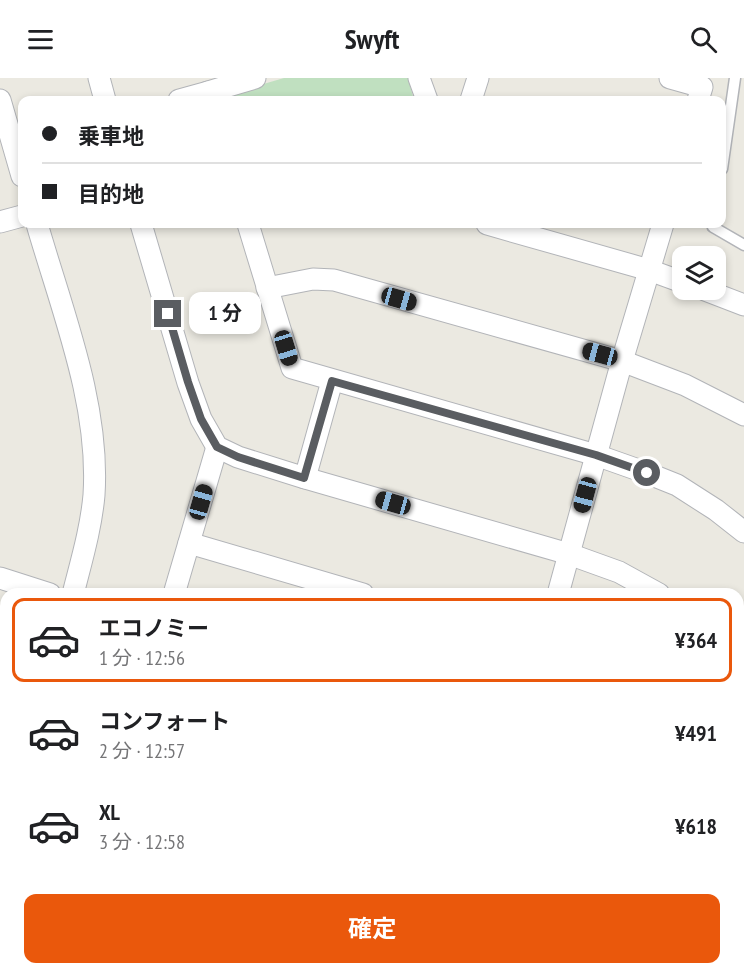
<!DOCTYPE html>
<html lang="ja">
<meta charset="utf-8">
<style>
body{margin:0;font-family:"PT Sans Narrow","Noto Sans JP",sans-serif;background:#f6f6f6;color:#202124;height:100vh;display:flex;flex-direction:column;font-size:22px;white-space:nowrap}
*{box-sizing:border-box;margin:0}
p{font-size:20px;color:#757577}
.icon{flex:none;width:33px;height:33px;fill:none;stroke:currentColor;stroke-width:2;stroke-linecap:round;stroke-linejoin:round}
.map{position:relative;flex:1;overflow:hidden}
.panel{position:absolute;left:0px;top:510px;width:744px;height:387px;display:flex;flex-direction:column;background:#fff;border-radius:18px 18px 0 0;box-shadow:0 3px 9px #0003}
.panel>*{flex:none}
.banner{position:absolute;left:18px;top:18px;width:708px;height:132px;border-radius:12px;box-shadow:0 3px 9px #0003;display:grid;align-content:center;height:132px;padding:0 24px;background:#fff}
.controls{position:absolute;left:672px;top:168px;display:grid;gap:12px}
.controls a{display:grid;place-items:center;width:54px;height:54px;border-radius:12px;background:#fff;box-shadow:0 3px 9px #0003;font-size:30px}
.end{position:absolute;width:27px;height:27px;margin:-14px;border:8px solid #5a5d61;background:#fff;box-shadow:0 0 0 3px #fff}
.from{border-radius:50%}
.bubble{position:absolute;height:42px;border-radius:12px;background:#fff;box-shadow:0 3px 9px #0003;font-size:20px;font-weight:700;line-height:42px;text-align:center}
.car{position:absolute;width:18px;height:36px;margin:-18px -9px;border-radius:8px;box-shadow:0 0 4px 2px #0007;background:linear-gradient(#222 24%,#8ab4d8 0 40%,#222 0 76%,#8ab4d8 0 86%,#222 0)}
.banner b{display:flex;align-items:center;gap:21px;height:57px;font-size:22px}
.banner b+b{border-top:2px solid #e0e0e0}
.banner i{width:15px;height:15px;background:#202124}
ul{padding:10px 0 0;list-style:none}
li{display:flex;align-items:center;gap:18px;height:84px;margin:0 12px 9px;padding:0 12px;border:3px solid transparent;border-radius:12px}
li div{flex:1}
li b{display:block;font-size:22px}
li em{font-style:normal;font-weight:700}
li.on{border-color:#ea580c}
li>.icon{width:54px;height:54px;stroke-width:1.5}
.button{display:flex;gap:12px;margin-top:auto;padding:12px 24px}
.button a{flex:1;height:69px;border-radius:12px;background:#ea580c;color:#fff;font-size:24px;font-weight:700;line-height:69px;text-align:center}
header{display:flex;justify-content:space-between;align-items:center;height:78px;padding:0 24px;background:#fff;font-size:27px;font-weight:700}
.map>svg:first-child{display:block}
.forest{fill:url(#forest-firs)}
.park{fill:#c0e0c0}
.lines{fill:none;stroke-linecap:round;stroke-linejoin:round}
.service-casing{stroke:#b2b4b8;stroke-width:13}
.minor-casing{stroke:#b2b4b8;stroke-width:23}
.service{stroke:#fff;stroke-width:10}
.minor{stroke:#fff;stroke-width:21}
.route{stroke:#5a5d61;stroke-width:8}
</style>
<header><svg class="icon" aria-label="menu" viewBox="0 0 24 24"><path d="M4 6h16M4 12h16M4 18h16"/></svg>Swyft<svg class="icon" aria-label="search" viewBox="0 0 24 24"><circle cx="10" cy="10" r="6"/><path d="M15 15l6 6"/></svg></header>
<div class="map">
<svg width="744" height="897" viewBox="0 0 744 897">
<defs>
<pattern id="forest-firs" width="22" height="20" patternUnits="userSpaceOnUse" patternTransform="scale(1.5)"><rect width="22" height="20" fill="#c0e0c0"/><path d="M5 1l3.5 6h-7zM16 11l3.5 6h-7z" fill="#9fb99f"/></pattern>
</defs>
<rect width="100%" height="100%" fill="#ebe9e1"/>
<polygon class="forest" points="0,675 6,677 6,891 738,891 738,743 744,749 744,897 0,897"/>
<g class="park">
<polygon points="284,0 408,0 414,22 230,22 229,16"/>
<polygon points="738,864 744,870 744,897 310,897 299,891 738,891"/>
</g>
<g class="lines">
<defs>
<g id="service">
<polyline points="722,91 735,0"/>
<polyline points="714,146 713,149 744,167"/>
</g>
<g id="minor">
<polyline points="99,0 105,22"/>
<polyline points="419,0 427,22"/>
<polyline points="670,0 702,9 698,22"/>
<polyline points="208,14 255,0"/>
<polyline points="0,22 22,98"/>
<polyline points="179,22 208,14 210,22"/>
<polyline points="471,22 478,0"/>
<polyline points="0,144 22,138"/>
<path d="M 37,146 C 62,233 100,326 94,417 C 91,451 81,484 73,516"/>
<polyline points="141,146 188,305 201,341 217,369 238,379 305,400 569,476 619,494 659,516"/>
<polyline points="248,146 292,290 596,377 647,395 677,407 716,432 744,454"/>
<polyline points="487,146 649,192 682,204"/>
<polyline points="267,210 313,201 334,202 622,283 685,307 744,337"/>
<polyline points="705,212 744,227"/>
<polyline points="305,400 332,303"/>
<polyline points="189,465 363,516"/>
<polyline points="0,500 50,516"/>
<polyline points="174,516 217,369"/>
<polyline points="558,516 622,283 663,146"/>
<polyline points="738,587 744,593"/>
<polyline points="0,602 6,604"/>
<polyline points="738,625 744,619"/>
<polyline points="738,729 744,735"/>
</g>
</defs>
<use href="#service" class="service-casing"/>
<use href="#minor" class="minor-casing"/>
<use href="#service" class="service"/>
<use href="#minor" class="minor"/>
</g>
<g class="lines">
<polyline class="route" points="168,236 188,304 201,341 217,369 238,379 304,400 332,303 596,377 647,395"/>
</g>
</svg>
<div class="controls">
<a><svg class="icon" aria-label="layers" viewBox="0 0 24 24"><path d="M12 4l9 5-9 5-9-5zM3 14l9 5 9-5"/></svg></a>
</div>
<i class="end from" style="left:647px;top:395px"></i>
<i class="end" style="left:168px;top:236px"></i>
<div class="bubble" style="left:189px;top:214px;width:72px">1 分</div>
<i class="car" style="left:399px;top:221px;rotate:106deg"></i>
<i class="car" style="left:286px;top:270px;rotate:163deg"></i>
<i class="car" style="left:600px;top:276px;rotate:285deg"></i>
<i class="car" style="left:585px;top:417px;rotate:195deg"></i>
<i class="car" style="left:201px;top:424px;rotate:16deg"></i>
<i class="car" style="left:393px;top:425px;rotate:286deg"></i>
<div class="banner">
<b><i class="from"></i>乗車地</b>
<b><i></i>目的地</b>
</div>
<section class="panel">
<ul>
<li class="on"><svg class="icon" aria-label="car" viewBox="0 0 24 24"><path d="M5 17H2v-5l4-1 3-4h7l3 4 3 1v5h-3M9 17h6M6 11h13"/><circle cx="7" cy="17" r="2"/><circle cx="17" cy="17" r="2"/></svg><div><b>エコノミー</b><p>1 分 · 12:56</p></div><em>¥364</em></li>
<li><svg class="icon" aria-label="car" viewBox="0 0 24 24"><path d="M5 17H2v-5l4-1 3-4h7l3 4 3 1v5h-3M9 17h6M6 11h13"/><circle cx="7" cy="17" r="2"/><circle cx="17" cy="17" r="2"/></svg><div><b>コンフォート</b><p>2 分 · 12:57</p></div><em>¥491</em></li>
<li><svg class="icon" aria-label="car" viewBox="0 0 24 24"><path d="M5 17H2v-5l4-1 3-4h7l3 4 3 1v5h-3M9 17h6M6 11h13"/><circle cx="7" cy="17" r="2"/><circle cx="17" cy="17" r="2"/></svg><div><b>XL</b><p>3 分 · 12:58</p></div><em>¥618</em></li>
</ul>
<div class="button"><a>確定</a></div>
</section>
</div>
